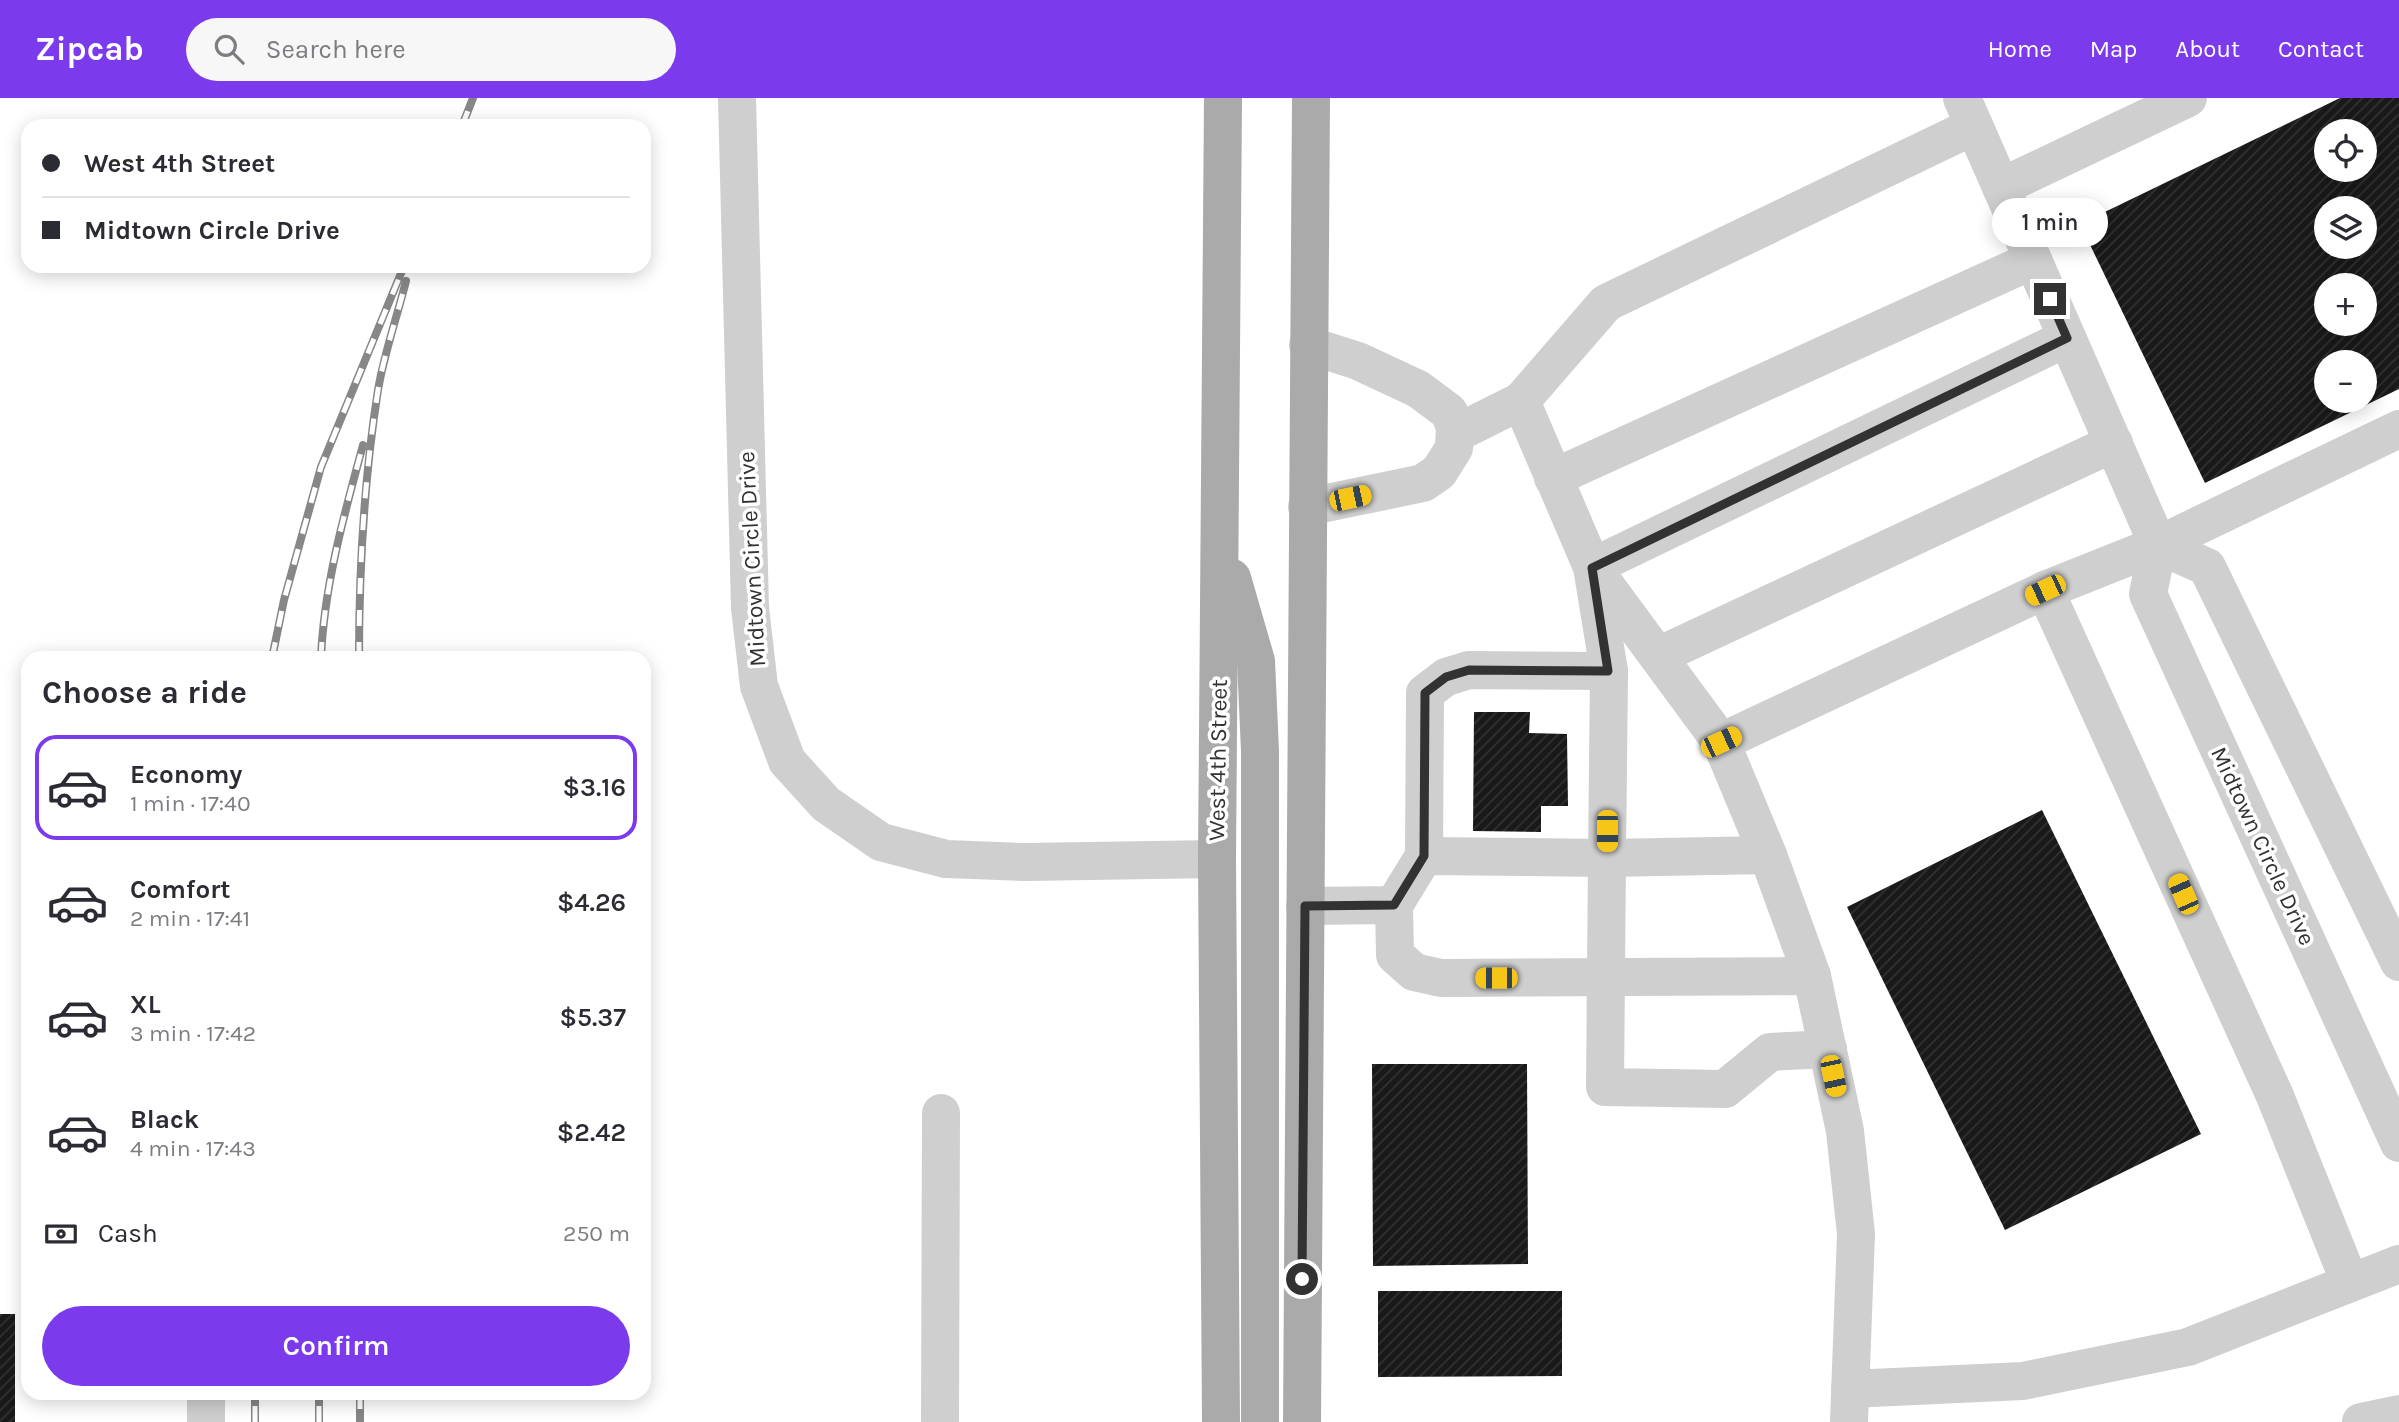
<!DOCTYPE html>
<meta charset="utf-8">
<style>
body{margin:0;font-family:Karla,sans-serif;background:#f7f7f7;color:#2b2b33;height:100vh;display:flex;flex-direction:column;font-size:26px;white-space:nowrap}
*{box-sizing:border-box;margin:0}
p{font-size:23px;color:#7c7c81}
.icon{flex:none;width:38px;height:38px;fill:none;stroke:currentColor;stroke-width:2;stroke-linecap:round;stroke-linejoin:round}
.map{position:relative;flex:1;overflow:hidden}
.drawer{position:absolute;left:21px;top:553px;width:630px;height:749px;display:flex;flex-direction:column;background:#fff;border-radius:21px;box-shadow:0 4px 18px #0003}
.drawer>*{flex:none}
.top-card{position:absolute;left:21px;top:21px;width:630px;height:154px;border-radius:21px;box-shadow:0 4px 18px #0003;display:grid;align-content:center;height:154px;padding:0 21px;background:#fff}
.fabs{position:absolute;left:2314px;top:21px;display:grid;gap:14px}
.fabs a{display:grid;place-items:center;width:63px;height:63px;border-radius:50%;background:#fff;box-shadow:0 4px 18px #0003;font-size:35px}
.end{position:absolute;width:32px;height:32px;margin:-16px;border:9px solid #323232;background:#fff;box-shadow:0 0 0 4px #fff}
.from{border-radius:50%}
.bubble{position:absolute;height:49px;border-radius:24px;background:#fff;box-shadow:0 4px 18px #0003;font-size:23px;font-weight:600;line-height:49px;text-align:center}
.car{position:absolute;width:21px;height:42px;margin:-21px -10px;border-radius:9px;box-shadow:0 0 5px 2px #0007;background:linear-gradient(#f5c518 24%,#345 0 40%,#f5c518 0 76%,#345 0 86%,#f5c518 0)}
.top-card b{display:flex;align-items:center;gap:24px;height:66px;font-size:26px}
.top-card b+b{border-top:2px solid #e1e1e2}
.top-card i{width:18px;height:18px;background:#2b2b33}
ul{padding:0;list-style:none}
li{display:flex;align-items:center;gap:21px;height:105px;margin:0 14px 10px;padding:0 7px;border:4px solid transparent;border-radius:21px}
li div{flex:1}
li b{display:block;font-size:26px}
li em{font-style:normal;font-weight:600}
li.on{border-color:#7c3aed}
li>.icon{width:63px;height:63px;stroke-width:1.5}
h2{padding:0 21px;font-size:32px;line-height:84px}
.pay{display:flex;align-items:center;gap:18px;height:77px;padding:0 21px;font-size:26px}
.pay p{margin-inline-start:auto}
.primary-button{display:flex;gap:14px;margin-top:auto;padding:14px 21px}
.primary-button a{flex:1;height:80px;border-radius:42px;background:#7c3aed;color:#fff;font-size:28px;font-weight:600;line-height:80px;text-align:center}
header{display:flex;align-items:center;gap:42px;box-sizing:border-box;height:98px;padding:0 35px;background:#7c3aed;color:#fff}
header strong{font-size:33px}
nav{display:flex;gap:38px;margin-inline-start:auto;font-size:24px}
.search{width:490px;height:63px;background:#f7f7f7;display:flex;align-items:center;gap:18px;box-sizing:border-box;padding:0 24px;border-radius:38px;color:#7c7c81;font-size:26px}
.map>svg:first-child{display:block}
.building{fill:url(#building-hatch);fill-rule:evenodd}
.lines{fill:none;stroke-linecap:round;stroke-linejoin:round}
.minor{stroke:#cfcfcf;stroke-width:38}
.major{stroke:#aaa;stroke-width:38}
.rail-casing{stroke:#878787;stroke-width:8}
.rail{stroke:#fff;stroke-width:5;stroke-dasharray:16;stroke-linecap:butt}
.route{stroke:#323232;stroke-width:9}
.labels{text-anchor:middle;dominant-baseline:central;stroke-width:7;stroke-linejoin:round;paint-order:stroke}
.street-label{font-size:23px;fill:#323232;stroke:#fff}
</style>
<header>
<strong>Zipcab</strong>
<div class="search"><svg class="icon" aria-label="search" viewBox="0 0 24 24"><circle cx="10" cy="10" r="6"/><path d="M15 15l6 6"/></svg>Search here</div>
<nav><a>Home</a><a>Map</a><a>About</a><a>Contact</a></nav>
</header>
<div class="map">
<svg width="2399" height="1324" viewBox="0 0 2399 1324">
<defs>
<pattern id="building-hatch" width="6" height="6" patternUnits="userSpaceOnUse" patternTransform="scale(1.75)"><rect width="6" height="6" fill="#191919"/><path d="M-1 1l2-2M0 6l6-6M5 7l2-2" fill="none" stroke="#323232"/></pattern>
</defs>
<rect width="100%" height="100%" fill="#fff"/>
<g class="building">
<path d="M 2340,0 L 2399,0 L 2399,291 L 2205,385 L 2080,126 ZM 2326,33 L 2364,33 L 2364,72 L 2326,72 ZM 2326,110 L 2364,110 L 2364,149 L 2326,149 ZM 2326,187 L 2364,187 L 2364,226 L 2326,226 ZM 2326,264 L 2364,264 L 2364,303 L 2326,303 Z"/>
<polygon points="1474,614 1530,614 1529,635 1567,636 1568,708 1541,708 1541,734 1473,733"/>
<polygon points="2042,712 2201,1036 2005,1132 1847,809"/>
<polygon points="1372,966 1527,966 1528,1166 1373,1168"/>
<polygon points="1378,1193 1562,1193 1562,1278 1378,1279"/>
<rect x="0" y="1216" width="15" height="108"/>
</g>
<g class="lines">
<g class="minor">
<polyline points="737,0 750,510 759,588 787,663 826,706 881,744 946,761 1025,764 1217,761"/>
<polyline points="1962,0 2158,447 2148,496 2399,1045"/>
<polyline points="2001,89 2188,0"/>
<polyline points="1455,336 1521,303 1606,205 1974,28"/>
<polyline points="1553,380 2033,162"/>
<polyline points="1307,409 1423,385 1439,374 1454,350 1455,329 1449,314 1418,291 1358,263 1308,247"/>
<polyline points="2158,447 2207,469 2399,864"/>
<polyline points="2045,492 2275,998 2350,1185"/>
<polyline points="1658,558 2114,345"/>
<polyline points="1721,644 2045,492 2158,447 2399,331"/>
<polyline points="1768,757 1607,760 1605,989 1725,991 1770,954 1828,951"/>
<polyline points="1424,758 1425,595 1446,579 1469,572 1609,573"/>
<polyline points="1394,807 1395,857 1414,874 1441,880 1812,878"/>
<polyline points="1305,808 1394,807 1424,758 1607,760 1609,573 1592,469 1521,303"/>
<polyline points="1850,1291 2023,1283 2188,1249 2399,1166"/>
<polyline points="206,1324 206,1295"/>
<polyline points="940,1324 941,1015"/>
<polyline points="1849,1324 1856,1136 1845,1033 1812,878 1768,757 1721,644 1592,469 2067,240"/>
<polyline points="2361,1324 2399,1316"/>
</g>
<g class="major">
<polyline points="1232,480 1256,563 1260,653 1260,1324"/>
<polyline points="1221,1324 1217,761 1223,0"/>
<polyline points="1302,1324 1311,0"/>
</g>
<defs>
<g id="rail">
<polyline points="462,28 473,0"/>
<polyline points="272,560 284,502 321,369 404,168"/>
<path d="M 321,560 C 324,488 344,417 363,347"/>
<path d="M 359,560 C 359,470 364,381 378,292 C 384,256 397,219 406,183"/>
<polyline points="360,1295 360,1324"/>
<polyline points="255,1324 255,1295"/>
<polyline points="319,1324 319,1295"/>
</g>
</defs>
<use href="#rail" class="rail-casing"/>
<use href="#rail" class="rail"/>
</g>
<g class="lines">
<polyline class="route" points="1302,1181 1305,808 1394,807 1424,758 1425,595 1446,579 1469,572 1608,573 1592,470 2067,240 2050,201"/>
</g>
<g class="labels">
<g class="street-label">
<text transform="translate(752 461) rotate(-93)">Midtown Circle Drive</text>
<text transform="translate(1218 662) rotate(-89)">West 4th Street</text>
<text transform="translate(2263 748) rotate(65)">Midtown Circle Drive</text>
</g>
</g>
</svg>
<div class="fabs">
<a><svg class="icon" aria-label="locate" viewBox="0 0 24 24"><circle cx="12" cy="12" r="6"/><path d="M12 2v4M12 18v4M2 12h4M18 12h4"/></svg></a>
<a><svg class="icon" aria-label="layers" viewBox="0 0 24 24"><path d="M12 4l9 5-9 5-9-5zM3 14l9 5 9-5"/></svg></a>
<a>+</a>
<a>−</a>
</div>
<i class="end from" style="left:1302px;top:1181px"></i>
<i class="end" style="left:2050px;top:201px"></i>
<div class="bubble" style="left:1992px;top:100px;width:116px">1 min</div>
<i class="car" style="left:1350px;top:400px;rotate:78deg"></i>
<i class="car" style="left:2045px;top:492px;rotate:245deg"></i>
<i class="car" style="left:1721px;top:644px;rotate:65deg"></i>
<i class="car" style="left:1607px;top:733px;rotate:180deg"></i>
<i class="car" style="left:2183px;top:796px;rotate:336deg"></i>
<i class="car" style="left:1496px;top:880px;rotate:270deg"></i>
<i class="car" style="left:1833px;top:978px;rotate:168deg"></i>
<div class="top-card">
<b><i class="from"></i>West 4th Street</b>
<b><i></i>Midtown Circle Drive</b>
</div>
<section class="drawer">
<h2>Choose a ride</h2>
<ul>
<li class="on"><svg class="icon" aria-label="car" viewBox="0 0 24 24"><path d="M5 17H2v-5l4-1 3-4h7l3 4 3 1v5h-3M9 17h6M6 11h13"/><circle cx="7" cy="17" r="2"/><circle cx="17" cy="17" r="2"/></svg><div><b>Economy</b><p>1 min · 17:40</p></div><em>$3.16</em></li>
<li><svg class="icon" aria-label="car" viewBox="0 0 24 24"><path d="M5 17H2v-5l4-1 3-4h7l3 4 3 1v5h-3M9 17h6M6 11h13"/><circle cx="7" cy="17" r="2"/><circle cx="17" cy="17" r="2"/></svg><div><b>Comfort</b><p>2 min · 17:41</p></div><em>$4.26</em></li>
<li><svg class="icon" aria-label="car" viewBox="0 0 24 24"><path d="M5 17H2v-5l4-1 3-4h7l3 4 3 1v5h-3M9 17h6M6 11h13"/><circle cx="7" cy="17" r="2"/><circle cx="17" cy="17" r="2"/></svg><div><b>XL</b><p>3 min · 17:42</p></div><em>$5.37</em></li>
<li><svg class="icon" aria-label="car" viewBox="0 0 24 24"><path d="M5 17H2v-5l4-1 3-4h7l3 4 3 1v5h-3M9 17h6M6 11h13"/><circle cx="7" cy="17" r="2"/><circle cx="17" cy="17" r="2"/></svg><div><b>Black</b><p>4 min · 17:43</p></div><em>$2.42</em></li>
</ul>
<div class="pay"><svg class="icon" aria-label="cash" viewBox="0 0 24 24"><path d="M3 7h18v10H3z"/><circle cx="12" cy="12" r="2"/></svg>Cash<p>250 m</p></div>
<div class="primary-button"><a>Confirm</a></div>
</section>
</div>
